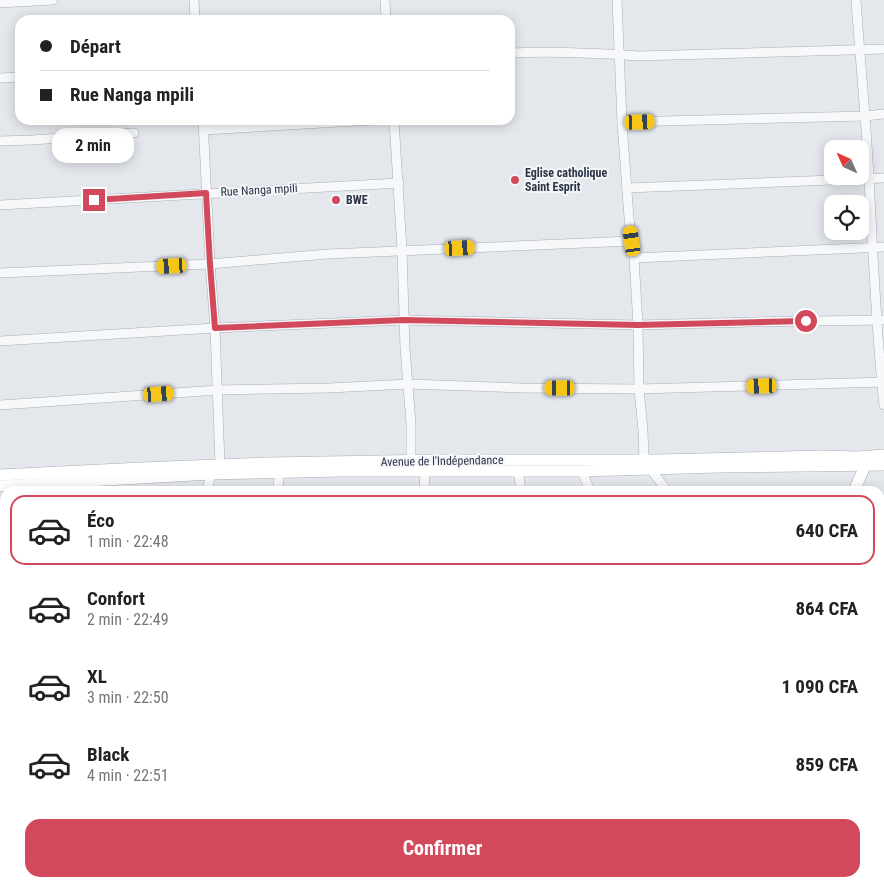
<!DOCTYPE html>
<html lang="fr">
<meta charset="utf-8">
<style>
body{margin:0;font-family:"Roboto Condensed",sans-serif;background:#f6f6f6;color:#222;height:100vh;display:flex;flex-direction:column;font-size:19px;white-space:nowrap}
*{box-sizing:border-box;margin:0}
p{font-size:16px;color:#767676}
.icon{flex:none;width:28px;height:28px;fill:none;stroke:currentColor;stroke-width:2;stroke-linecap:round;stroke-linejoin:round}
.map{position:relative;flex:1;overflow:hidden}
.panel{position:absolute;left:0px;top:486px;width:885px;height:401px;display:flex;flex-direction:column;background:#fff;border-radius:15px 15px 0 0;box-shadow:0 2px 12px #0003}
.panel>*{flex:none}
.top-card{position:absolute;left:15px;top:15px;width:500px;height:110px;border-radius:15px;box-shadow:0 2px 12px #0003;display:grid;align-content:center;height:110px;padding:0 25px;background:#fff}
.needle{width:32px;rotate:315deg}
.controls{position:absolute;left:824px;top:140px;display:grid;gap:10px}
.controls a{display:grid;place-items:center;width:45px;height:45px;border-radius:10px;background:#fff;box-shadow:0 2px 12px #0003;font-size:25px}
.end{position:absolute;width:22px;height:22px;margin:-11px;border:6px solid #d1495b;background:#fff;box-shadow:0 0 0 2px #fff}
.from{border-radius:50%}
.bubble{position:absolute;height:35px;border-radius:15px;background:#fff;box-shadow:0 2px 12px #0003;font-size:16px;font-weight:700;line-height:35px;text-align:center}
.car{position:absolute;width:15px;height:30px;margin:-15px -8px;border-radius:6px;box-shadow:0 0 4px 1px #0007;background:linear-gradient(#f5c518 24%,#345 0 40%,#f5c518 0 76%,#345 0 86%,#f5c518 0)}
.top-card b{display:flex;align-items:center;gap:18px;height:48px;font-size:19px}
.top-card b+b{border-top:1px solid #e0e0e0}
.top-card i{width:12px;height:12px;background:#222}
ul{padding:9px 0 0;list-style:none}
li{display:flex;align-items:center;gap:15px;height:70px;margin:0 10px 8px;padding:0 15px;border:2px solid transparent;border-radius:15px}
li div{flex:1}
li b{display:block;font-size:19px}
li em{font-style:normal;font-weight:700}
li.current{border-color:#d1495b}
li>.icon{width:45px;height:45px;stroke-width:1.5}
.cta{display:flex;gap:10px;margin-top:auto;padding:10px 25px}
.cta a{flex:1;height:58px;border-radius:15px;background:#d1495b;color:#fff;font-size:20px;font-weight:700;line-height:58px;text-align:center}
.map>svg:first-child{display:block}
.lines{fill:none;stroke-linecap:round;stroke-linejoin:round}
.street-casing{stroke:#a9aeb7;stroke-width:10}
.secondary-casing{stroke:#a9aeb7;stroke-width:12}
.street{stroke:#f7f8fa;stroke-width:9}
.secondary{stroke:#fff;stroke-width:11}
.route{stroke:#d1495b;stroke-width:6}
.poi-dot{fill:#d1495b;stroke:#f4f6f9;stroke-width:2}
.labels{text-anchor:middle;dominant-baseline:central;stroke-width:4;stroke-linejoin:round;paint-order:stroke}
.poi-label{font-size:12px;font-weight:bold;fill:#2b3445;stroke:#f4f6f9;text-anchor:start}
.street-label{font-size:12px;fill:#2b3445;stroke:#f4f6f9}
</style>
<div class="map">
<svg width="884" height="887" viewBox="0 0 884 887">
<rect width="100%" height="100%" fill="#e4e7ec"/>
<g class="lines">
<defs>
<g id="street">
<polyline points="194,0 195,20"/>
<polyline points="385,0 386,20"/>
<polyline points="617,0 622,122 629,218 634,258 638,325 639,389 643,430 644,460"/>
<path d="M 856,0 C 860,59 866,118 869,178 C 873,253 876,330 884,405"/>
<polyline points="0,3 53,0"/>
<path d="M 510,53 C 553,51 596,53 639,56 L 884,49"/>
<polyline points="0,78 20,77"/>
<polyline points="203,120 210,264 215,328 220,465"/>
<polyline points="394,120 402,250 405,348 411,424 411,461"/>
<polyline points="622,122 865,116 884,114"/>
<polyline points="204,130 373,120"/>
<polyline points="0,141 32,140 134,133"/>
<polyline points="627,188 884,178"/>
<polyline points="0,205 399,183"/>
<polyline points="634,258 884,247"/>
<polyline points="0,273 210,264 328,254 632,241"/>
<polyline points="0,341 215,328 404,320 638,325 752,322 884,320"/>
<polyline points="0,405 218,390 329,388 408,384 521,388 639,389 884,382"/>
<polyline points="650,468 667,491"/>
<polyline points="518,470 521,491"/>
<polyline points="582,471 590,491"/>
<polyline points="207,491 211,474"/>
<polyline points="277,491 280,473"/>
<polyline points="424,491 425,471"/>
<polyline points="0,526 5,528"/>
<polyline points="880,552 884,552"/>
<polyline points="0,596 5,597"/>
<polyline points="880,647 884,647"/>
<polyline points="0,663 5,664"/>
<polyline points="880,706 884,706"/>
<polyline points="0,727 5,729"/>
<polyline points="0,796 5,798"/>
<polyline points="880,800 884,799"/>
<polyline points="0,869 5,870"/>
<polyline points="59,882 78,887"/>
<polyline points="326,882 343,887"/>
<polyline points="562,882 575,887"/>
<polyline points="683,882 687,887"/>
<polyline points="776,882 781,887"/>
<polyline points="869,882 874,887"/>
<polyline points="107,887 108,882"/>
<polyline points="296,887 298,882"/>
<polyline points="628,887 631,882"/>
</g>
<g id="secondary">
<polyline points="0,475 141,468 269,463 438,460 658,460 822,456 858,457 884,455"/>
<polyline points="0,486 211,474 340,471 582,471 719,467 884,465"/>
<polyline points="854,491 865,466 867,461"/>
<polyline points="878,882 879,887"/>
</g>
</defs>
<use href="#street" class="street-casing"/>
<use href="#secondary" class="secondary-casing"/>
<use href="#street" class="street"/>
<use href="#secondary" class="secondary"/>
</g>
<g class="lines">
<polyline class="route" points="94,200 206,193 210,264 215,328 404,320 638,325 806,321"/>
</g>
<g class="poi-dot">
<circle cx="515" cy="180" r="5"/>
<circle cx="336" cy="200" r="5"/>
</g>
<g class="labels">
<g class="poi-label">
<text x="525" y="173">Eglise catholique<tspan x="525" dy="14">Saint Esprit</tspan></text>
<text x="346" y="200">BWE</text>
</g>
<g class="street-label">
<text transform="translate(259 190) rotate(-3)">Rue Nanga mpili</text>
<text transform="translate(442 461) rotate(-1)">Avenue de l'Indépendance</text>
</g>
</g>
</svg>
<div class="controls">
<a><svg class="needle" viewBox="-14 -14 28 28"><path d="M0-13l5 13h-10z" fill="#e53935"/><path d="M0 13l5-13h-10z" fill="#767676"/></svg></a>
<a><svg class="icon" aria-label="locate" viewBox="0 0 24 24"><circle cx="12" cy="12" r="6"/><path d="M12 2v4M12 18v4M2 12h4M18 12h4"/></svg></a>
</div>
<i class="end from" style="left:806px;top:321px"></i>
<i class="end" style="left:94px;top:200px"></i>
<div class="bubble" style="left:52px;top:128px;width:82px">2 min</div>
<i class="car" style="left:640px;top:122px;rotate:88deg"></i>
<i class="car" style="left:632px;top:241px;rotate:352deg"></i>
<i class="car" style="left:460px;top:248px;rotate:87deg"></i>
<i class="car" style="left:172px;top:266px;rotate:267deg"></i>
<i class="car" style="left:762px;top:386px;rotate:268deg"></i>
<i class="car" style="left:560px;top:388px;rotate:270deg"></i>
<i class="car" style="left:159px;top:394px;rotate:86deg"></i>
<div class="top-card">
<b><i class="from"></i>Départ</b>
<b><i></i>Rue Nanga mpili</b>
</div>
<section class="panel">
<ul>
<li class="current"><svg class="icon" aria-label="car" viewBox="0 0 24 24"><path d="M5 17H2v-5l4-1 3-4h7l3 4 3 1v5h-3M9 17h6M6 11h13"/><circle cx="7" cy="17" r="2"/><circle cx="17" cy="17" r="2"/></svg><div><b>Éco</b><p>1 min · 22:48</p></div><em>640 CFA</em></li>
<li><svg class="icon" aria-label="car" viewBox="0 0 24 24"><path d="M5 17H2v-5l4-1 3-4h7l3 4 3 1v5h-3M9 17h6M6 11h13"/><circle cx="7" cy="17" r="2"/><circle cx="17" cy="17" r="2"/></svg><div><b>Confort</b><p>2 min · 22:49</p></div><em>864 CFA</em></li>
<li><svg class="icon" aria-label="car" viewBox="0 0 24 24"><path d="M5 17H2v-5l4-1 3-4h7l3 4 3 1v5h-3M9 17h6M6 11h13"/><circle cx="7" cy="17" r="2"/><circle cx="17" cy="17" r="2"/></svg><div><b>XL</b><p>3 min · 22:50</p></div><em>1 090 CFA</em></li>
<li><svg class="icon" aria-label="car" viewBox="0 0 24 24"><path d="M5 17H2v-5l4-1 3-4h7l3 4 3 1v5h-3M9 17h6M6 11h13"/><circle cx="7" cy="17" r="2"/><circle cx="17" cy="17" r="2"/></svg><div><b>Black</b><p>4 min · 22:51</p></div><em>859 CFA</em></li>
</ul>
<div class="cta"><a>Confirmer</a></div>
</section>
</div>
